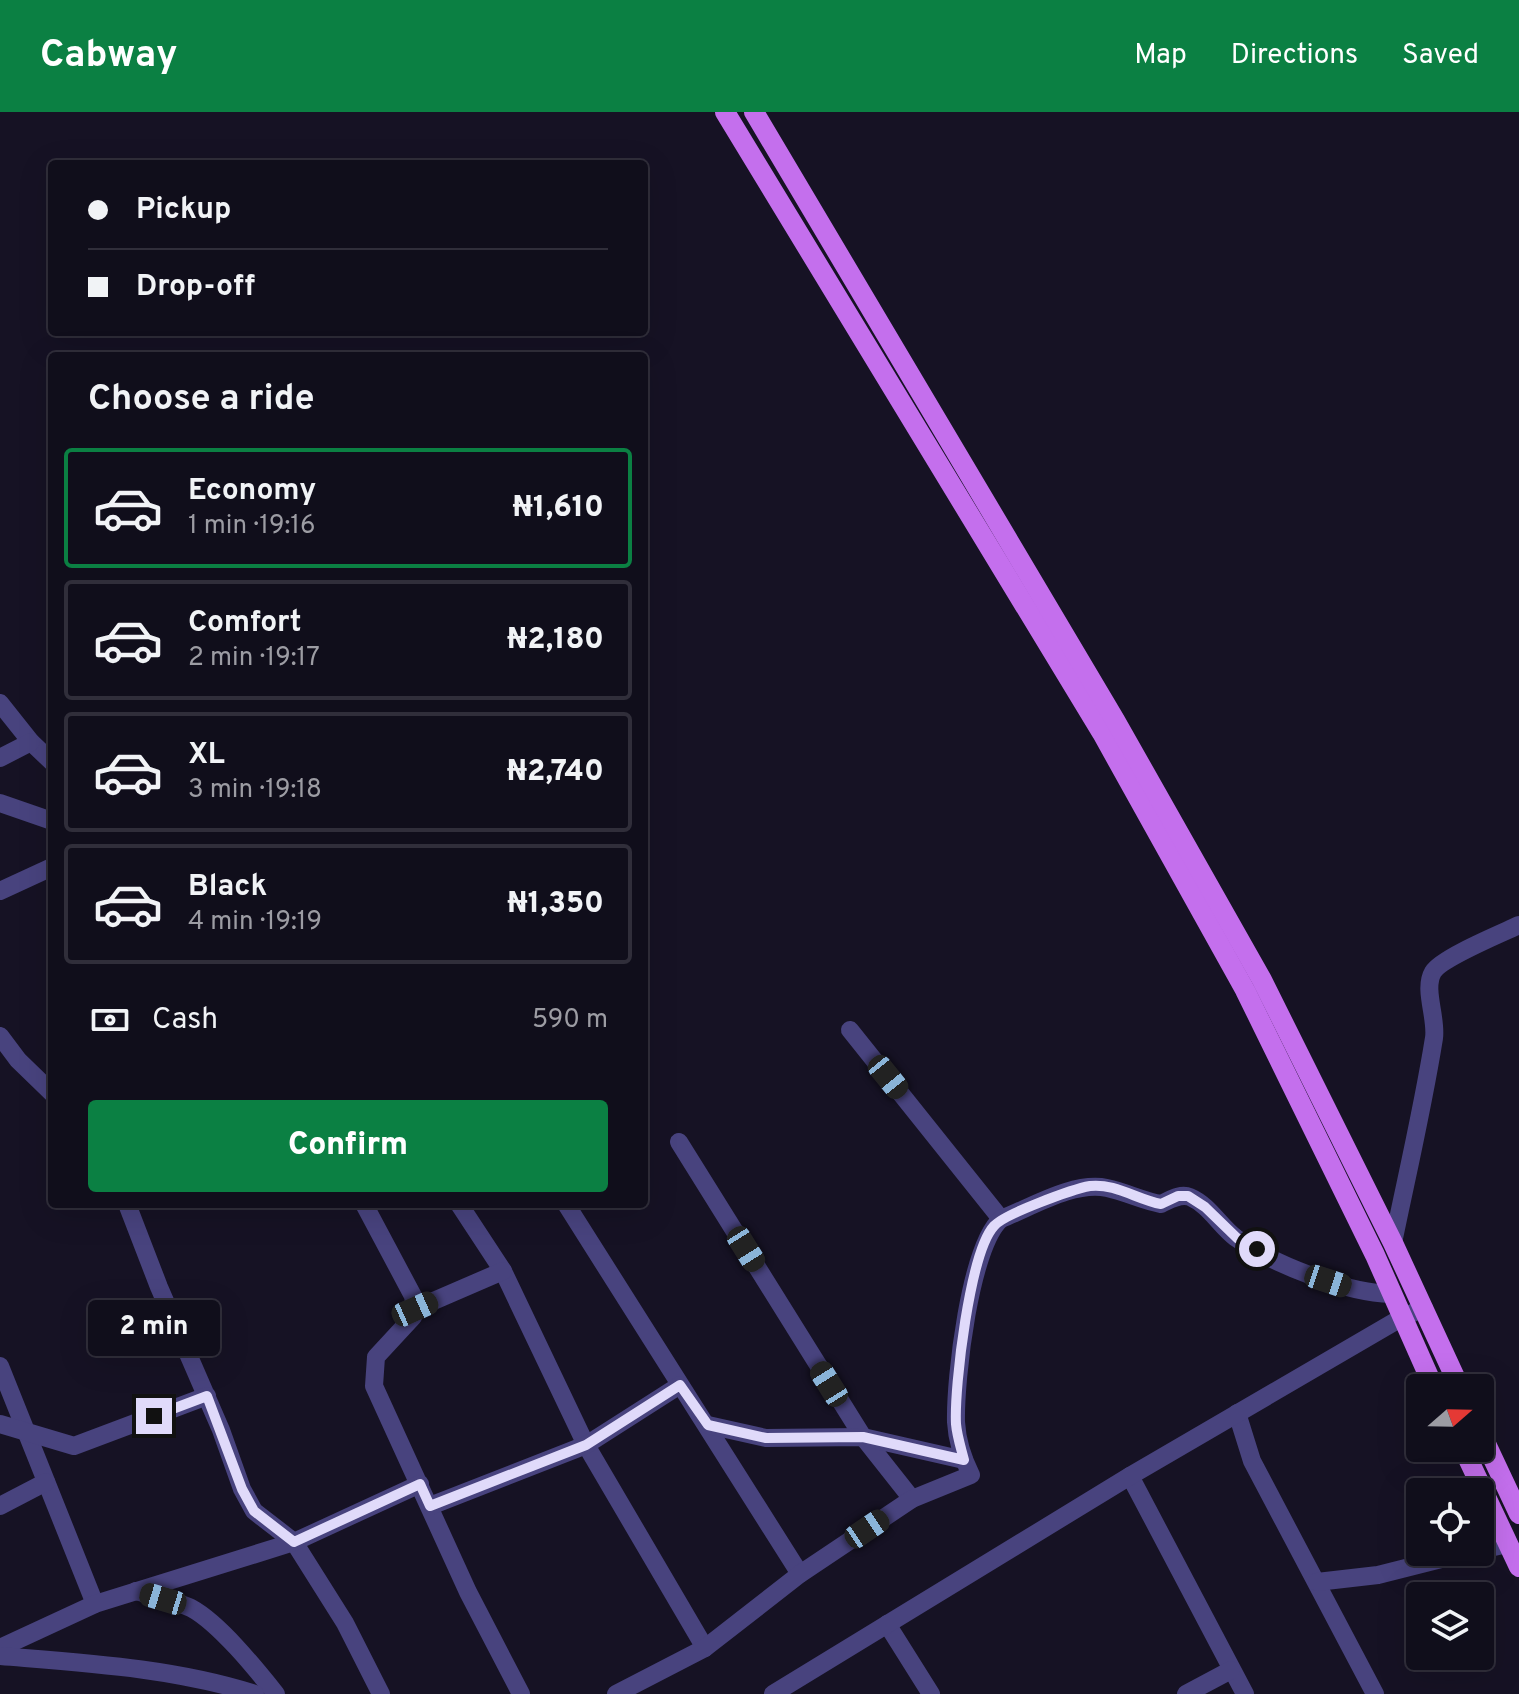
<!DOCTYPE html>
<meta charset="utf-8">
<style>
body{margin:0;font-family:Overpass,sans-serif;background:#1e1c28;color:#f1f3f6;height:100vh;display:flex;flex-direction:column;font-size:30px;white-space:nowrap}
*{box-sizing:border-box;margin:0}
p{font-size:26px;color:#9c9ca3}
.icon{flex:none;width:44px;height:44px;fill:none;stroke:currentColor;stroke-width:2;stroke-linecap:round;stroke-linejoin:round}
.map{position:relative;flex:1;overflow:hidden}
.details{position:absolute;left:48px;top:240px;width:600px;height:856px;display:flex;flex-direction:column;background:#100e1b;border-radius:8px;box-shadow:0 8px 32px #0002,0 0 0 2px #302e3a}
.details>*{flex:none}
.top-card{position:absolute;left:48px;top:48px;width:600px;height:176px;border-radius:8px;box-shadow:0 8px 32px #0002,0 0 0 2px #302e3a;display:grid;align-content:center;height:176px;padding:0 40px;background:#100e1b}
.needle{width:52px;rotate:70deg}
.tools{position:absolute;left:1406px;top:1262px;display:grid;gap:16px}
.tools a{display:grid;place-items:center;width:88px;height:88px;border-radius:8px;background:#100e1b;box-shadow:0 8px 32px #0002,0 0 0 2px #302e3a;font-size:40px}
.end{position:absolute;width:36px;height:36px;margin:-18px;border:10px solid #e0dafa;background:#111;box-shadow:0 0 0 4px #111}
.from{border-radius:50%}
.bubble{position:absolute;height:56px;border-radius:8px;background:#100e1b;box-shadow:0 8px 32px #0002,0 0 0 2px #302e3a;font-size:26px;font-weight:800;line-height:56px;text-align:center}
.car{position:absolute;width:24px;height:48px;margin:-24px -12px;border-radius:10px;box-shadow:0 0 6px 2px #0007;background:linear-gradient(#222 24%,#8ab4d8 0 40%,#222 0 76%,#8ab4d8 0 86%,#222 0)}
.top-card b{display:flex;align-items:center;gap:28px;height:76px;font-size:30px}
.top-card b+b{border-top:2px solid #302e3a}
.top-card i{width:20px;height:20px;background:#f1f3f6}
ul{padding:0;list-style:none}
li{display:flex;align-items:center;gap:24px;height:120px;margin:0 16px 12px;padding:0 24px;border:4px solid #302e3a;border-radius:8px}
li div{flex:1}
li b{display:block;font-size:30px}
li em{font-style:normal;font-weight:800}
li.on{border-color:#0b8043}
li>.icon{width:72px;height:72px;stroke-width:1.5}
h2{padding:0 40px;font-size:36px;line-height:96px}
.pay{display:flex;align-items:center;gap:20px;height:88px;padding:0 40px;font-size:30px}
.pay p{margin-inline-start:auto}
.button{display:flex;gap:16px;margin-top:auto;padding:16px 40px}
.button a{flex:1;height:92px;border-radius:8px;background:#0b8043;color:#fff;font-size:32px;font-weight:800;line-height:92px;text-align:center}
header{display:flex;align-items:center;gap:48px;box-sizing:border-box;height:112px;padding:0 40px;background:#0b8043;color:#fff}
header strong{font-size:38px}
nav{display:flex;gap:44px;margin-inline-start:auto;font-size:28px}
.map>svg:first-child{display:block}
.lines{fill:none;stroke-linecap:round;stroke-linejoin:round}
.street{stroke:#48437e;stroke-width:18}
.primary{stroke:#c46fed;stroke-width:20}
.route{stroke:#e0dafa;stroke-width:10}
</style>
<header>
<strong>Cabway</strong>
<nav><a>Map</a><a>Directions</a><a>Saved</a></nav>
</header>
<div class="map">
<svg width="1519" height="1582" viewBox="0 0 1519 1582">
<rect width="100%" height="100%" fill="#161224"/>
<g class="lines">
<g class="street">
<polyline points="0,591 31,630 52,650"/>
<polyline points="0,646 31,630"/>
<polyline points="0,691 52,709"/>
<polyline points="0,779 52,755"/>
<polyline points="850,918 1001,1107"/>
<polyline points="0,924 18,948 52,981"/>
<polyline points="679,1030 863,1325 912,1387"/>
<polyline points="127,1092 159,1175 221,1318 242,1377 254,1399 294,1430 345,1511 381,1582"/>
<polyline points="364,1092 413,1184 415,1197 413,1205 376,1245 374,1274 468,1480 521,1582"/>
<polyline points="459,1092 503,1159 586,1333 705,1536"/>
<polyline points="566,1092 800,1462"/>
<path d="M 1393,1131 C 1407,1063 1423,995 1434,926 C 1437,906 1423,877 1433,860 C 1441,846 1502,821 1519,813"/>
<polyline points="415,1197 503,1159"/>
<polyline points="0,1254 95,1492"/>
<polyline points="1237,1301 1252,1349 1375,1582"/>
<polyline points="0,1312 74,1334 207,1284"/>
<polyline points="708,1313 766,1326 863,1325 964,1348"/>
<polyline points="1130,1364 1245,1582"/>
<polyline points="0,1394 46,1370"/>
<polyline points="430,1394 586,1333 680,1273"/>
<polyline points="1480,1438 1508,1432"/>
<polyline points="1317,1470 1378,1463 1469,1440"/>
<path d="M 136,1479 C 153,1484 174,1488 191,1496 C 219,1511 256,1557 276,1582"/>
<polyline points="887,1512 931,1582"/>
<polyline points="0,1536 95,1492 294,1430 420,1372"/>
<path d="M 0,1544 C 85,1551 174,1556 255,1582"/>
<path d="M 616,1582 L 705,1536 L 800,1462 L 912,1387 L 971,1363 C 963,1347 957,1328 956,1310 C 955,1267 970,1134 1001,1107 C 1032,1095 1073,1069 1107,1076 C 1126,1080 1143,1089 1161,1092 C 1170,1088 1180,1081 1190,1085 C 1209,1093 1220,1114 1236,1126 C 1273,1152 1346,1181 1391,1182"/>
<polyline points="773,1582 1130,1364 1401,1206 1424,1196"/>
<polyline points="1186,1582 1231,1558"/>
</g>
<g class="primary">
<polyline points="725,0 1102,621 1245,878 1375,1143 1434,1276"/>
<polyline points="754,0 1115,608 1262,868 1393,1131 1460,1276"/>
<polyline points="1480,1319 1519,1402"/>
<polyline points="1463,1336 1519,1455"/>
</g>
</g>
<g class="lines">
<path class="route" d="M 154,1304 L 207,1284 L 242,1377 L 254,1399 L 294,1430 L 420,1372 L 430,1394 L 586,1333 L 680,1273 L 708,1313 L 766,1326 L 863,1325 L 964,1348 C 961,1336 957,1324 956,1312 C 954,1275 970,1140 994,1114 C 1004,1102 1073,1077 1090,1074 C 1115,1071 1138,1088 1161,1092 L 1178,1084 L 1188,1084 L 1205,1095 L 1237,1126 L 1257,1137"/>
</g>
</svg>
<div class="tools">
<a><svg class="needle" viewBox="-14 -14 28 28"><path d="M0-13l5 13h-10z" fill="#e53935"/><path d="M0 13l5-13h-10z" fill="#9c9ca3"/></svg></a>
<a><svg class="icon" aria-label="locate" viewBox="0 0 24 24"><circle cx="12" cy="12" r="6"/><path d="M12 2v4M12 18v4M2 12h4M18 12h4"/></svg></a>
<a><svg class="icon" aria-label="layers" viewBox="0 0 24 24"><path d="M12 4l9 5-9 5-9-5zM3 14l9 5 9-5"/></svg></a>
</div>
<i class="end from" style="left:1257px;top:1137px"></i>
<i class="end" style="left:154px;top:1304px"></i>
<div class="bubble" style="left:88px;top:1188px;width:132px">2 min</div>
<i class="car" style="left:888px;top:965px;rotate:141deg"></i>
<i class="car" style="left:746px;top:1137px;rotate:148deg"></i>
<i class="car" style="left:1328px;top:1169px;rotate:108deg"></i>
<i class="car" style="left:415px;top:1197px;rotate:66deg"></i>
<i class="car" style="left:829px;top:1272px;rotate:328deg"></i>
<i class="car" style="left:867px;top:1417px;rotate:56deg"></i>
<i class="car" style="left:163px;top:1487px;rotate:287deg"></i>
<div class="top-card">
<b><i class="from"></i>Pickup</b>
<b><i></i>Drop-off</b>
</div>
<section class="details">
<h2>Choose a ride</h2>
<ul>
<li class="on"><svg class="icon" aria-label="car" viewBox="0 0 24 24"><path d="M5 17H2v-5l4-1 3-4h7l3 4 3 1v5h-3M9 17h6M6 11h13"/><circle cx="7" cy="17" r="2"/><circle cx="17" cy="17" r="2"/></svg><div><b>Economy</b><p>1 min · 19:16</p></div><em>₦1,610</em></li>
<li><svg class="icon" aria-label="car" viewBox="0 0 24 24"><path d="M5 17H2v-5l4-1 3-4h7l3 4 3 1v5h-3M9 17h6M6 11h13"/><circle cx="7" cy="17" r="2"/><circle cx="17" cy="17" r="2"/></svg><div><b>Comfort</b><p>2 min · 19:17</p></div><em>₦2,180</em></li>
<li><svg class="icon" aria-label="car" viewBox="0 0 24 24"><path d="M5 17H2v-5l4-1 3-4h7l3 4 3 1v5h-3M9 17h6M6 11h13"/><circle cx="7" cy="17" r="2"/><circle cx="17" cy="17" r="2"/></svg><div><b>XL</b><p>3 min · 19:18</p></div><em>₦2,740</em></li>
<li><svg class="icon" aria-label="car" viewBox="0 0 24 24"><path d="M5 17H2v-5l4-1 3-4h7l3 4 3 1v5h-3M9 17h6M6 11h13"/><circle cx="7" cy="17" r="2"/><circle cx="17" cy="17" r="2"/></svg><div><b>Black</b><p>4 min · 19:19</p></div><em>₦1,350</em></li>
</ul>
<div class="pay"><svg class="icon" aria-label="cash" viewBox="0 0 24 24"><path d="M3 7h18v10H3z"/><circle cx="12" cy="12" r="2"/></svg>Cash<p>590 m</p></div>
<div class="button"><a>Confirm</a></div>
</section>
</div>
